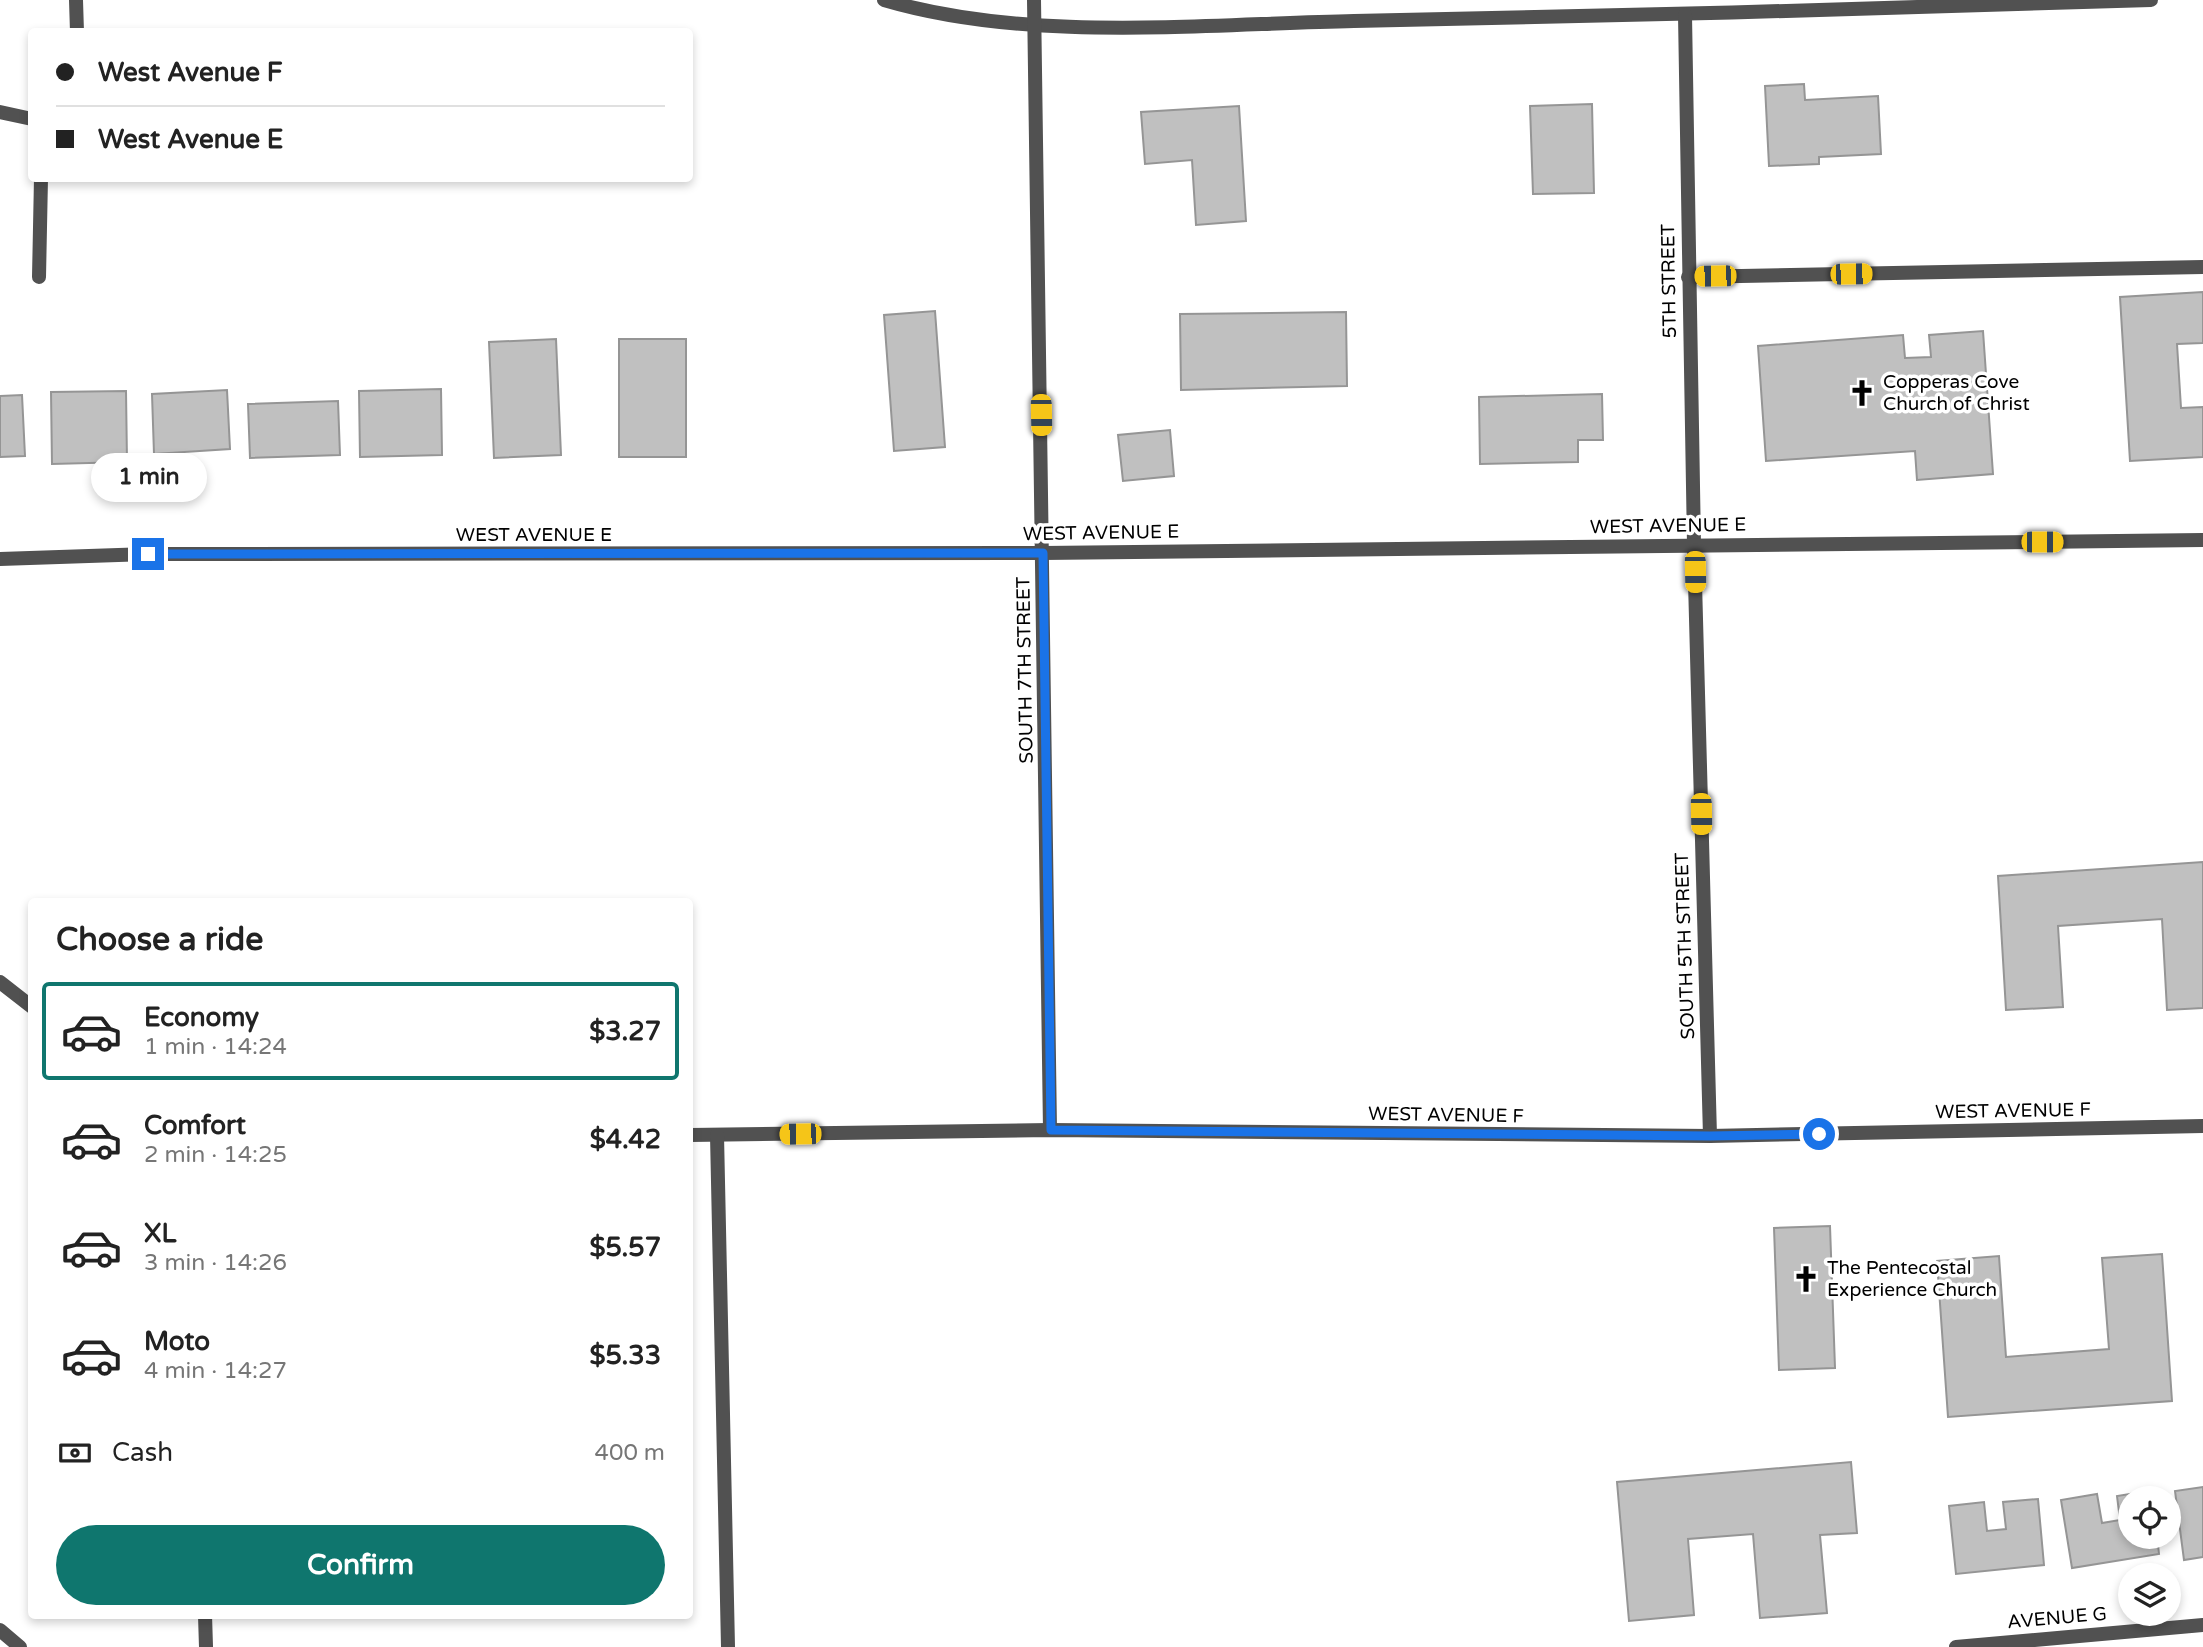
<!DOCTYPE html>
<meta charset="utf-8">
<style>
body{margin:0;font-family:"Varela Round",sans-serif;background:#f6f6f6;color:#222;height:100vh;display:flex;flex-direction:column;font-size:26px;white-space:nowrap}
*{box-sizing:border-box;margin:0}
p{font-size:23px;color:#767676}
.icon{flex:none;width:38px;height:38px;fill:none;stroke:currentColor;stroke-width:2;stroke-linecap:round;stroke-linejoin:round}
.map{position:relative;flex:1;overflow:hidden}
.drawer{position:absolute;left:28px;top:898px;width:665px;height:721px;display:flex;flex-direction:column;background:#fff;border-radius:7px;box-shadow:0 4px 10px #0003}
.drawer>*{flex:none}
.top-card{position:absolute;left:28px;top:28px;width:665px;height:154px;border-radius:7px;box-shadow:0 4px 10px #0003;display:grid;align-content:center;height:154px;padding:0 28px;background:#fff}
.tools{position:absolute;left:2118px;top:1486px;display:grid;gap:14px}
.tools a{display:grid;place-items:center;width:63px;height:63px;border-radius:50%;background:#fff;box-shadow:0 4px 10px #0003;font-size:35px}
.end{position:absolute;width:32px;height:32px;margin:-16px;border:9px solid #1a73e8;background:#fff;box-shadow:0 0 0 4px #fff}
.from{border-radius:50%}
.bubble{position:absolute;height:49px;border-radius:24px;background:#fff;box-shadow:0 4px 10px #0003;font-size:23px;font-weight:700;line-height:49px;text-align:center}
.car{position:absolute;width:21px;height:42px;margin:-21px -10px;border-radius:9px;box-shadow:0 0 5px 2px #0007;background:linear-gradient(#f5c518 24%,#345 0 40%,#f5c518 0 76%,#345 0 86%,#f5c518 0)}
.top-card b{display:flex;align-items:center;gap:24px;height:66px;font-size:26px}
.top-card b+b{border-top:2px solid #e0e0e0}
.top-card i{width:18px;height:18px;background:#222}
ul{padding:0;list-style:none}
li{display:flex;align-items:center;gap:21px;height:98px;margin:0 14px 10px;padding:0 14px;border:4px solid transparent;border-radius:7px}
li div{flex:1}
li b{display:block;font-size:26px}
li em{font-style:normal;font-weight:700}
li.selected{border-color:#0f766e}
li>.icon{width:63px;height:63px;stroke-width:1.5}
h2{padding:0 28px;font-size:32px;line-height:84px}
.pay{display:flex;align-items:center;gap:18px;height:77px;padding:0 28px;font-size:26px}
.pay p{margin-inline-start:auto}
.action{display:flex;gap:14px;margin-top:auto;padding:14px 28px}
.action a{flex:1;height:80px;border-radius:42px;background:#0f766e;color:#fff;font-size:28px;font-weight:700;line-height:80px;text-align:center}
.map>svg:first-child{display:block}
.building{fill:#c0c0c0;stroke:#959595;stroke-width:2}
.lines{fill:none;stroke-linecap:round;stroke-linejoin:round}
.lane{stroke:#515151;stroke-width:14}
.street{stroke:#515151;stroke-width:14}
.route{stroke:#1a73e8;stroke-width:9}
.labels{text-anchor:middle;dominant-baseline:central;stroke-width:7;stroke-linejoin:round;paint-order:stroke}
.street-label{font-size:19px;fill:#000;stroke:#fff}
.poi-label{font-size:19px;fill:#000;stroke:#fff;text-anchor:start}
</style>
<div class="map">
<svg width="2203" height="1647" viewBox="0 0 2203 1647">
<rect width="100%" height="100%" fill="#fff"/>
<g class="building">
<polygon points="1804,84 1805,100 1878,96 1881,154 1819,157 1819,164 1769,166 1765,86"/>
<polygon points="1592,104 1594,193 1533,194 1530,106"/>
<polygon points="1239,106 1246,221 1196,225 1192,160 1145,164 1141,112"/>
<polygon points="2203,292 2203,343 2177,344 2181,408 2203,407 2203,457 2130,461 2120,297"/>
<polygon points="935,311 945,447 894,451 884,315"/>
<polygon points="1346,312 1347,386 1181,390 1180,314"/>
<polygon points="1983,331 1993,474 1917,480 1915,451 1766,461 1758,346 1903,335 1905,358 1931,357 1929,335"/>
<polygon points="556,339 561,455 494,458 489,342"/>
<rect x="619" y="339" width="67" height="118"/>
<polygon points="441,389 442,455 360,457 359,391"/>
<polygon points="227,390 230,449 154,454 152,394"/>
<polygon points="126,391 127,462 52,464 51,392"/>
<polygon points="1602,394 1603,440 1578,440 1578,462 1480,464 1479,397"/>
<polygon points="22,395 25,456 0,457 0,396"/>
<polygon points="338,401 340,455 250,458 248,404"/>
<polygon points="1170,430 1174,476 1123,481 1118,435"/>
<polygon points="2203,862 2203,1008 2167,1010 2162,919 2058,926 2063,1007 2006,1010 1998,876"/>
<polygon points="1830,1226 1835,1368 1779,1370 1774,1228"/>
<polygon points="2162,1254 2172,1401 1948,1417 1937,1261 1999,1256 2006,1357 2109,1349 2102,1258"/>
<polygon points="1851,1462 1857,1533 1820,1535 1827,1613 1760,1618 1753,1534 1688,1539 1694,1615 1629,1621 1617,1482"/>
<polygon points="2203,1487 2203,1557 2184,1560 2175,1491"/>
<polygon points="2149,1491 2150,1498 2130,1498 2130,1536 2157,1536 2159,1554 2072,1568 2061,1500 2097,1494 2102,1523 2120,1520 2117,1496"/>
<polygon points="2038,1499 2044,1565 1956,1574 1949,1506 1984,1502 1987,1531 2006,1529 2003,1502"/>
</g>
<g class="lines">
<g class="lane">
<polyline points="76,0 77,32"/>
<polyline points="0,112 32,119"/>
<polyline points="39,277 41,178"/>
<polyline points="1688,277 2203,267"/>
</g>
<g class="street">
<path d="M 884,0 C 1030,43 1203,24 1354,21 C 1620,16 1885,9 2151,0"/>
<polyline points="1034,0 1050,1130"/>
<polyline points="1685,15 1694,545 1710,1136"/>
<polyline points="0,559 148,554 1043,553 2203,540"/>
<polyline points="0,982 32,1007"/>
<polyline points="690,1135 1050,1130 1710,1136 2203,1126"/>
<polyline points="717,1135 728,1647"/>
<polyline points="205,1615 206,1647"/>
<polyline points="0,1630 20,1647"/>
<polyline points="1956,1647 2203,1625"/>
</g>
</g>
<g class="lines">
<polyline class="route" points="148,554 1043,553 1051,1130 1710,1136 1819,1134"/>
</g>
<defs>
<symbol id="church-bare" viewBox="-9 -9 18 18"><path d="M-1.2-6h2.4v3.5h3.3v2.4h-3.3V6h-2.4V-.1h-3.3v-2.4h3.3Z" fill="#000" stroke="#fff" stroke-width="2.5" paint-order="stroke"/></symbol>
</defs>
<g fill-rule="evenodd">
<use href="#church-bare" x="1843" y="374" width="38" height="38"/>
<use href="#church-bare" x="1787" y="1260" width="38" height="38"/>
</g>
<g class="labels">
<g class="street-label">
<text transform="translate(1669 281) rotate(-91)">5TH STREET</text>
<text transform="translate(1668 526) rotate(-1)">WEST AVENUE E</text>
<text transform="translate(1101 533) rotate(-1)">WEST AVENUE E</text>
<text x="534" y="535">WEST AVENUE E</text>
<text transform="translate(1025 670) rotate(-91)">SOUTH 7TH STREET</text>
<text transform="translate(1685 946) rotate(-92)">SOUTH 5TH STREET</text>
<text transform="translate(2013 1111) rotate(-1)">WEST AVENUE F</text>
<text transform="translate(1446 1115) rotate(1)">WEST AVENUE F</text>
<text transform="translate(2057 1618) rotate(-5)">AVENUE G</text>
</g>
<g class="poi-label">
<text x="1883" y="382">Copperas Cove<tspan x="1883" dy="22">Church of Christ</tspan></text>
<text x="1827" y="1268">The Pentecostal<tspan x="1827" dy="22">Experience Church</tspan></text>
</g>
</g>
</svg>
<div class="tools">
<a><svg class="icon" aria-label="locate" viewBox="0 0 24 24"><circle cx="12" cy="12" r="6"/><path d="M12 2v4M12 18v4M2 12h4M18 12h4"/></svg></a>
<a><svg class="icon" aria-label="layers" viewBox="0 0 24 24"><path d="M12 4l9 5-9 5-9-5zM3 14l9 5 9-5"/></svg></a>
</div>
<i class="end from" style="left:1819px;top:1134px"></i>
<i class="end" style="left:148px;top:554px"></i>
<div class="bubble" style="left:91px;top:453px;width:116px">1 min</div>
<i class="car" style="left:1851px;top:274px;rotate:89deg"></i>
<i class="car" style="left:1715px;top:276px;rotate:269deg"></i>
<i class="car" style="left:1041px;top:415px;rotate:179deg"></i>
<i class="car" style="left:2042px;top:542px;rotate:90deg"></i>
<i class="car" style="left:1695px;top:572px;rotate:179deg"></i>
<i class="car" style="left:1701px;top:814px;rotate:179deg"></i>
<i class="car" style="left:800px;top:1134px;rotate:269deg"></i>
<div class="top-card">
<b><i class="from"></i>West Avenue F</b>
<b><i></i>West Avenue E</b>
</div>
<section class="drawer">
<h2>Choose a ride</h2>
<ul>
<li class="selected"><svg class="icon" aria-label="car" viewBox="0 0 24 24"><path d="M5 17H2v-5l4-1 3-4h7l3 4 3 1v5h-3M9 17h6M6 11h13"/><circle cx="7" cy="17" r="2"/><circle cx="17" cy="17" r="2"/></svg><div><b>Economy</b><p>1 min · 14:24</p></div><em>$3.27</em></li>
<li><svg class="icon" aria-label="car" viewBox="0 0 24 24"><path d="M5 17H2v-5l4-1 3-4h7l3 4 3 1v5h-3M9 17h6M6 11h13"/><circle cx="7" cy="17" r="2"/><circle cx="17" cy="17" r="2"/></svg><div><b>Comfort</b><p>2 min · 14:25</p></div><em>$4.42</em></li>
<li><svg class="icon" aria-label="car" viewBox="0 0 24 24"><path d="M5 17H2v-5l4-1 3-4h7l3 4 3 1v5h-3M9 17h6M6 11h13"/><circle cx="7" cy="17" r="2"/><circle cx="17" cy="17" r="2"/></svg><div><b>XL</b><p>3 min · 14:26</p></div><em>$5.57</em></li>
<li><svg class="icon" aria-label="car" viewBox="0 0 24 24"><path d="M5 17H2v-5l4-1 3-4h7l3 4 3 1v5h-3M9 17h6M6 11h13"/><circle cx="7" cy="17" r="2"/><circle cx="17" cy="17" r="2"/></svg><div><b>Moto</b><p>4 min · 14:27</p></div><em>$5.33</em></li>
</ul>
<div class="pay"><svg class="icon" aria-label="cash" viewBox="0 0 24 24"><path d="M3 7h18v10H3z"/><circle cx="12" cy="12" r="2"/></svg>Cash<p>400 m</p></div>
<div class="action"><a>Confirm</a></div>
</section>
</div>
